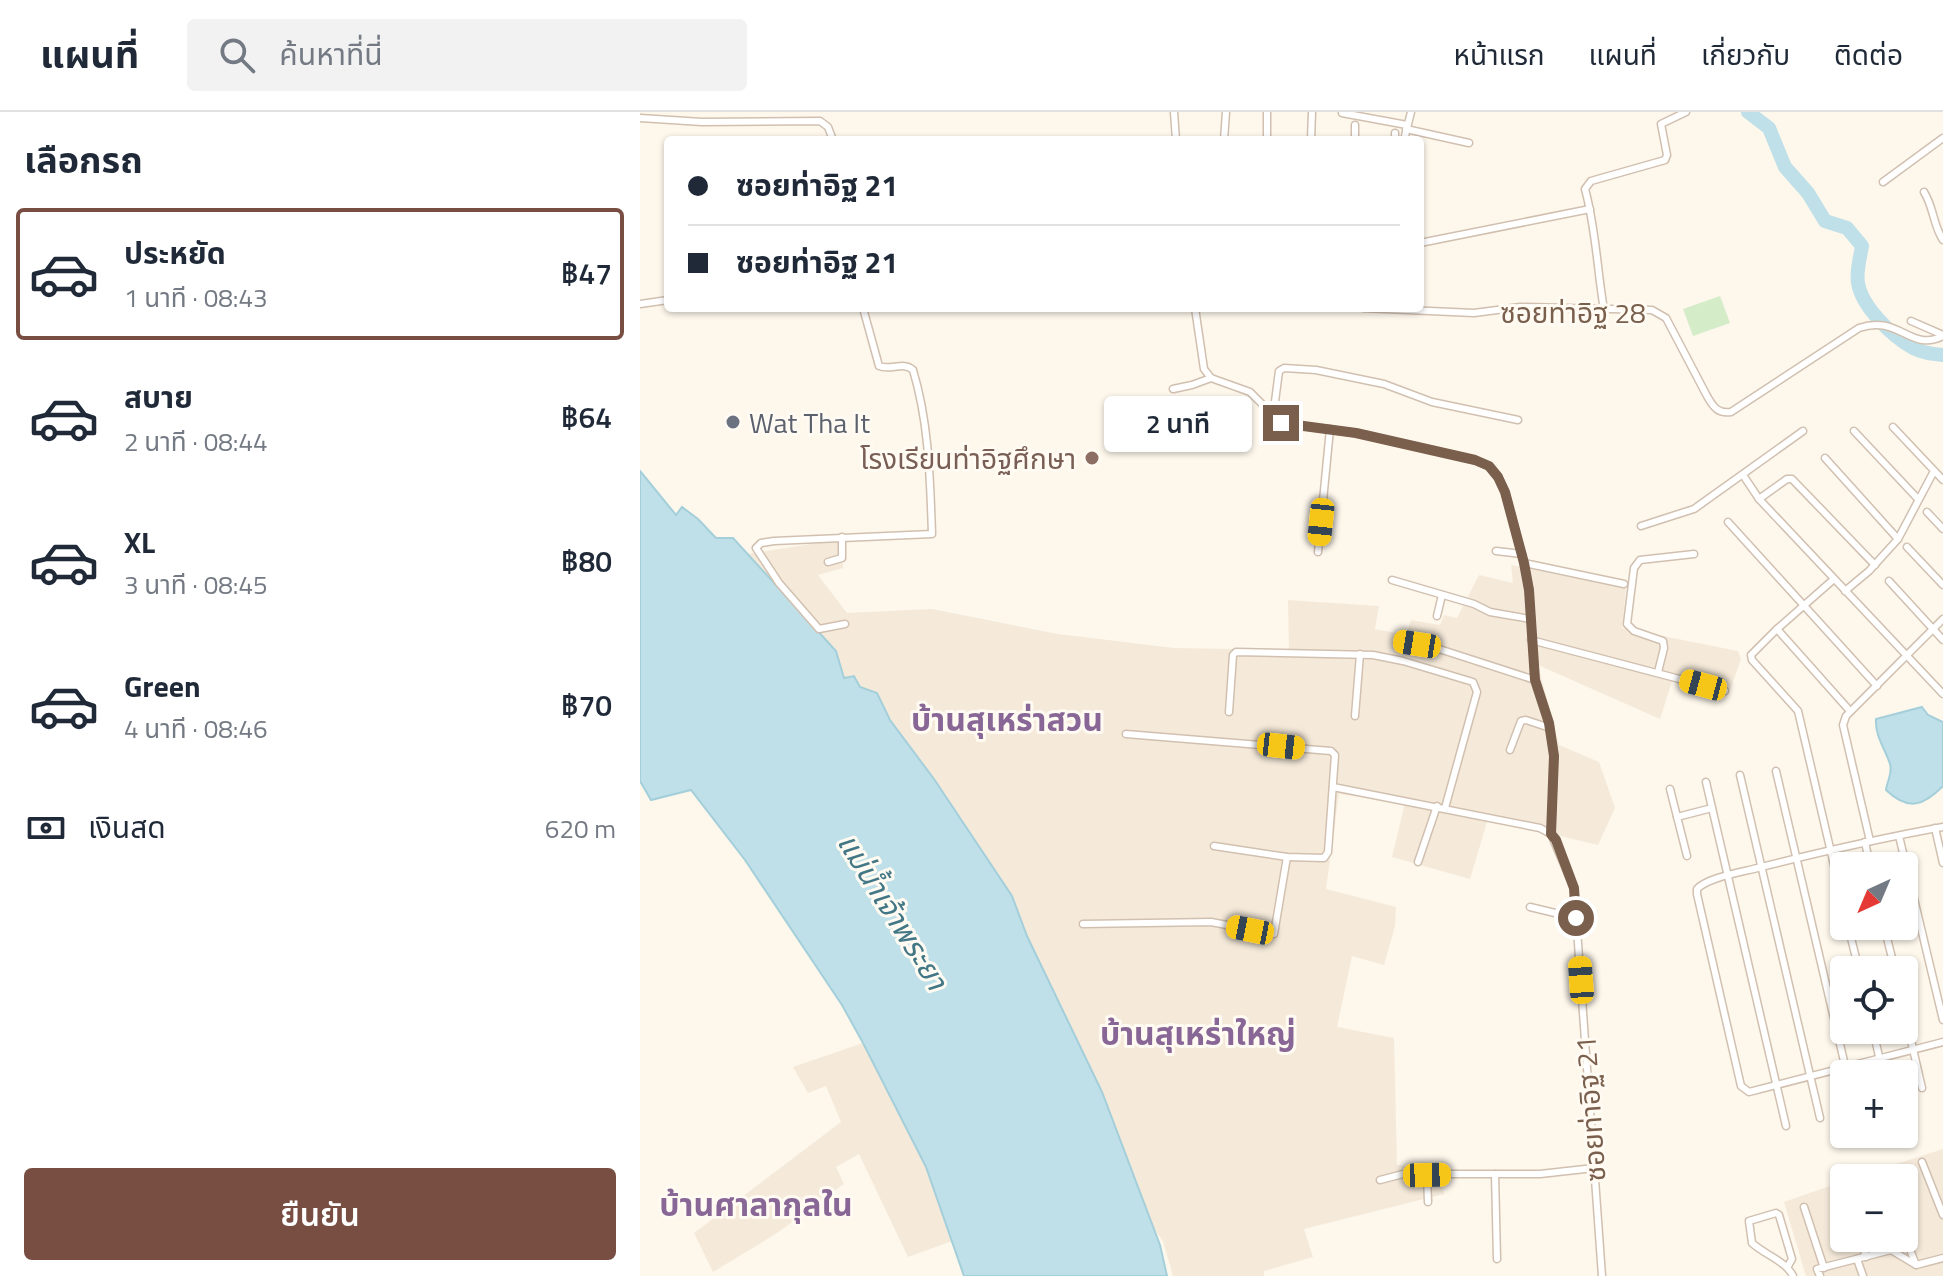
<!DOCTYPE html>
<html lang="th">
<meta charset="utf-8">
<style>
body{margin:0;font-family:"Titillium Web","Noto Sans Thai",sans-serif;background:#f2f2f3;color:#1f2937;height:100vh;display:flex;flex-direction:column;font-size:30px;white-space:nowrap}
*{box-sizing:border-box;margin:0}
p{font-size:26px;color:#747a83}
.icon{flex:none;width:44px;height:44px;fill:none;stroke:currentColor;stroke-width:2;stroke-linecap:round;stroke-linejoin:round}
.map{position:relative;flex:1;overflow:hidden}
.panel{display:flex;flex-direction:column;background:#fff;width:640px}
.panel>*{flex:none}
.guide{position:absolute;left:24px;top:24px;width:760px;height:176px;border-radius:8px;box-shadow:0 2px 6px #0004;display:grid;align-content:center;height:176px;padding:0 24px;background:#fff}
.needle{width:52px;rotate:224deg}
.tools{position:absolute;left:1190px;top:740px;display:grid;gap:16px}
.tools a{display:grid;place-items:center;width:88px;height:88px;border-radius:8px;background:#fff;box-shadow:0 2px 6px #0004;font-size:40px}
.end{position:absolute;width:36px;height:36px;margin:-18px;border:10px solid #7a5f4d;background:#fff;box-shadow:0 0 0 4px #fff}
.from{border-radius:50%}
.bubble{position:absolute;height:56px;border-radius:8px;background:#fff;box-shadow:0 2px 6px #0004;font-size:26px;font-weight:600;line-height:56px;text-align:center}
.car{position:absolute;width:24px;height:48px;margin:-24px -12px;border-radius:10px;box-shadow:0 0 6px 2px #0007;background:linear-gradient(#f5c518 24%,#345 0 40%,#f5c518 0 76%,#345 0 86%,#f5c518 0)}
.guide b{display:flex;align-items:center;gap:28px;height:76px;font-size:30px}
.guide b+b{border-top:2px solid #e0e1e3}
.guide i{width:20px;height:20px;background:#1f2937}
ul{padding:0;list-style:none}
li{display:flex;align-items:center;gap:24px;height:132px;margin:0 16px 12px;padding:0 8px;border:4px solid transparent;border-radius:8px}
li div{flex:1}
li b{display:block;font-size:30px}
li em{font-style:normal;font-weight:600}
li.current{border-color:#794e42}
li>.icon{width:72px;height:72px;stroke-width:1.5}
h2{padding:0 24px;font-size:36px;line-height:96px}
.pay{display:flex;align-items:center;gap:20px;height:88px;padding:0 24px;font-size:30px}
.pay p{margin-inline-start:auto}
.button{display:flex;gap:16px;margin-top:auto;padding:16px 24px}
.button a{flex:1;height:92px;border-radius:8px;background:#794e42;color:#fff;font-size:32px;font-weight:600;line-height:92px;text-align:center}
header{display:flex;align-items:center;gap:48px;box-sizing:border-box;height:112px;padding:0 40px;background:#fff;border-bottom:2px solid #e0e1e3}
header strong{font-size:38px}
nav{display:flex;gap:44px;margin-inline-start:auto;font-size:28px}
.search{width:560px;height:72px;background:#f2f2f3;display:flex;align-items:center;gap:20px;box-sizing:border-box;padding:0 28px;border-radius:8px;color:#747a83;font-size:30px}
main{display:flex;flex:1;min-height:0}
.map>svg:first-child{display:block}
.residential{fill:#f5eada}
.green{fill:#d5ecc9}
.water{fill:#bfe0e8;stroke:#a4cfda;stroke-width:2}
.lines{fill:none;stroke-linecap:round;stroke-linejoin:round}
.river{stroke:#bfe0e8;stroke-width:14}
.street-casing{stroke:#d1c0b0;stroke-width:9}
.street{stroke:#fff;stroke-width:6}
.route{stroke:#7a5f4d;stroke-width:10}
.worship-dot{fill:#6b7280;stroke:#fffbf3;stroke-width:3}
.education-dot{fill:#8d6e63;stroke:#fffbf3;stroke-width:3}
.labels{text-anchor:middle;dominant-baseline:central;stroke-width:6;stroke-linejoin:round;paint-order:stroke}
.street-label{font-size:28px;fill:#7a5f4d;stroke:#fffbf3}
.worship-label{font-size:28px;fill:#5b616d;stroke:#fffbf3;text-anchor:start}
.education-label{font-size:28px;fill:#785e54;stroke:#fffbf3;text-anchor:end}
.water-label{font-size:30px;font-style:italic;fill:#437786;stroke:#fffbf3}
.quarter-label{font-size:32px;font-weight:bold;fill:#886695;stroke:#fffbf3}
</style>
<header>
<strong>แผนที่</strong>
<div class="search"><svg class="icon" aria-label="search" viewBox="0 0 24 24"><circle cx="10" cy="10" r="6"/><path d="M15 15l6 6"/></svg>ค้นหาที่นี่</div>
<nav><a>หน้าแรก</a><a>แผนที่</a><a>เกี่ยวกับ</a><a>ติดต่อ</a></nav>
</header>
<main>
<section class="panel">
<h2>เลือกรถ</h2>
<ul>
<li class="current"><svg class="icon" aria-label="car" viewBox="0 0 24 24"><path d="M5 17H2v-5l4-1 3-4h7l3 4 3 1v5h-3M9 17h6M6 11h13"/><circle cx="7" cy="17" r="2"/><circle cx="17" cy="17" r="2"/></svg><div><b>ประหยัด</b><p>1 นาที · 08:43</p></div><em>฿47</em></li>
<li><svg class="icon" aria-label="car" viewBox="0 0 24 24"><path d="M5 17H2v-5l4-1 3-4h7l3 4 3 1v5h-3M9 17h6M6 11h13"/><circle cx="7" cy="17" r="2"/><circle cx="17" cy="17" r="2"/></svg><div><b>สบาย</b><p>2 นาที · 08:44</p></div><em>฿64</em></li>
<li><svg class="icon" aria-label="car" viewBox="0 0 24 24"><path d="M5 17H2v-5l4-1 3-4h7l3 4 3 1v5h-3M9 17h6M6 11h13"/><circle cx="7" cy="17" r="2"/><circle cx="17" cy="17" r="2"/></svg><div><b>XL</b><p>3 นาที · 08:45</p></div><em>฿80</em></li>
<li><svg class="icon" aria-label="car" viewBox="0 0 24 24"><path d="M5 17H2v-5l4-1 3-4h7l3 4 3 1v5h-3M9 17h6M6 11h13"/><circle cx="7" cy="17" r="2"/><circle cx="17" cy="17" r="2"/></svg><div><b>Green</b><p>4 นาที · 08:46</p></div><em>฿70</em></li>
</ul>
<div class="pay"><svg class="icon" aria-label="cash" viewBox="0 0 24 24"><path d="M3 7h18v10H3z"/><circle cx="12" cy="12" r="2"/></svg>เงินสด<p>620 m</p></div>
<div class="button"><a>ยืนยัน</a></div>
</section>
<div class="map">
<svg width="1303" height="1164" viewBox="0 0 1303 1164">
<rect width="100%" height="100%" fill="#fdf7ec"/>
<g class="residential">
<polygon points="203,427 203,456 178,463 207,501 292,497 418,522 534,536 649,538 648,488 739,494 735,517 766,523 771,508 800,513 804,503 817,506 839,463 873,471 871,453 986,476 982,516 1098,539 1101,547 1090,578 1034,563 1020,607 898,553 919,633 959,650 975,696 958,733 848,707 830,767 752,745 765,691 699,682 686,777 756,795 755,814 744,853 712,844 697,915 754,926 757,1053 802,1057 804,1082 664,1117 673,1145 624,1159 624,1164 533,1164 523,1129 499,1097 215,564 204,567 196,539 107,442"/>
<polygon points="223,931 286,1055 312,1129 268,1145 219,1042 196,1055 204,1072 137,1121 73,1160 54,1121 201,1010 186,974 168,981 153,955"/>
<polygon points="1303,1037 1303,1164 1166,1164 1144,1090 1204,1069 1204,1126 1264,1126 1264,1066 1213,1066"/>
</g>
<polygon class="green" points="1080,184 1090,211 1053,224 1043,197"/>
<g class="water">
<polygon points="0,359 36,403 42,395 58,407 76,426 93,426 196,539 204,566 214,564 220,575 237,581 250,608 294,667 372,784 387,824 462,980 520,1133 527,1164 324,1164 286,1055 223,931 202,893 105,748 51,678 11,688 0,669"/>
<path d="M 1282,595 L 1288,603 L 1303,610 L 1303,674 C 1284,693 1269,700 1246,678 C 1247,669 1253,661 1250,652 C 1245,636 1235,625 1236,607 Z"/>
</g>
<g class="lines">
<path class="river" d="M 1108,0 L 1129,16 L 1145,55 L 1168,81 L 1185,109 L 1207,116 L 1222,134 C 1220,147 1216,158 1218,171 C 1222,195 1252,224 1273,236 C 1282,241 1293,242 1303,243"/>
<defs>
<g id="street">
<polyline points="534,0 536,28"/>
<polyline points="702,1 767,13"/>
<polyline points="0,6 62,10 180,9 188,15 193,28"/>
<polyline points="715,13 715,28"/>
<polyline points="766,17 829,31"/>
<polyline points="584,28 586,0"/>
<polyline points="627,28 627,0"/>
<polyline points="671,28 672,0"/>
<polyline points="755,28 755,21"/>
<polyline points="764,28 771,0"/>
<polyline points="1243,70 1303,26"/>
<path d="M 1284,80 C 1294,96 1293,113 1303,128"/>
<polyline points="780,131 950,97"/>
<polyline points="0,192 28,188"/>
<polyline points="555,196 564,257 571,266 610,280 641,311 716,321 835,348 849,354 858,365 865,380 884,451 889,478 895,568 909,611 914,644 911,722 934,776 962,1164"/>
<path d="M 723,196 L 834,201 L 880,195 L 1012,198 L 1026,206 L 1067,284 C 1073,294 1077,302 1091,300 L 1219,216 C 1259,202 1271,241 1303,224"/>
<path d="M 964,198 C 957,157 956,117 945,77 L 951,69 L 1025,48 L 1027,43 L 1021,12 L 1046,0"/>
<polyline points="1271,209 1303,223"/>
<polyline points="533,277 552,273 571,266"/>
<polyline points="633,305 639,259 644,256 676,258 744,272 792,290 878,308"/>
<polyline points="1253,315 1303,368"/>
<polyline points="1214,319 1278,387"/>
<polyline points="1185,346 1258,427"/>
<polyline points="1103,363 1119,387 1303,582"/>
<polyline points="1119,387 1147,367 1152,367 1235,453"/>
<polyline points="1287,400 1303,417"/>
<polyline points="1088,410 1237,574"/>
<polyline points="1001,414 1054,397 1163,319"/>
<polyline points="1267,435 1303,473"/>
<polyline points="856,439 882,442"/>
<polyline points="678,440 690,317"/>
<polyline points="188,450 202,446 202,425"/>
<polyline points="884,451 984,472"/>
<polyline points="1194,467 1137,517 1111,543 1112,548 1158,599 1204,796"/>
<polyline points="752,468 834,492 850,500 890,507"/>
<polyline points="1249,469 1303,528"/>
<polyline points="1205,479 1229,459 1258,427 1294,359"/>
<polyline points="797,504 802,483"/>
<path d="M 205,512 L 179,517 L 139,471 L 116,436 L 121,431 L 134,429 L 292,422 C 290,366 289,311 273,258 C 264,249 250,259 239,254 L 223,196"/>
<polyline points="1137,517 1210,599"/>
<polyline points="891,528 1085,579"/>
<polyline points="761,529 793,535 895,568"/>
<polyline points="1018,560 1024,536 1023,529 994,519 987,512 994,456 1000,448 1054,442"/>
<polyline points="589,600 593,543 596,540 733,543 763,549 833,570 837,580 805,696"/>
<polyline points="715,604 720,542"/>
<polyline points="486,622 691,639 695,643 688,740 684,746 647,745 574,734"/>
<polyline points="870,638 881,609 886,608 910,616"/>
<polyline points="1136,659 1207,962"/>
<polyline points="1100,663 1180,1006"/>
<polyline points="1066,670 1146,1014"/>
<polyline points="693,675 900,716 911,722"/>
<polyline points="1030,677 1047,744"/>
<polyline points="1037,705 1072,696"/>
<path d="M 1303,715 C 1242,726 1181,740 1121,755 C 1104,760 1068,765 1057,777 L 1057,782 L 1101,974 L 1109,980 L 1303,930"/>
<polyline points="1295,716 1303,751"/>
<polyline points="1259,724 1303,908"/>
<polyline points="1230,729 1203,613 1206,604 1303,507"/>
<polyline points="1225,730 1230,754"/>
<polyline points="778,750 797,694"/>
<polyline points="890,795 936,806"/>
<polyline points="443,812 571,810 634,822 647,745"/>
<polyline points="1208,814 1219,858"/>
<polyline points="1244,814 1255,858"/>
<polyline points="1264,898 1282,976"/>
<polyline points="1233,918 1243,962"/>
<polyline points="1282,1050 1303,1103"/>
<polyline points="855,1062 857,1147"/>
<polyline points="787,1063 788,1090"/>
<polyline points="1241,1064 1242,1066"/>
<polyline points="740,1068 763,1062 900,1062 954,1056"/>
<polyline points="1164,1095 1184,1156"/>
<polyline points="1264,1122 1276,1153"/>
<polyline points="1220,1126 1226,1145"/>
<polyline points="1217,1147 1223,1164"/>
<path d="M 1148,1154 L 1152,1147 L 1139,1103 L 1136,1101 L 1109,1109 L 1112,1131 C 1125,1143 1146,1149 1153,1164"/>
<polyline points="1180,1164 1177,1157 1251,1138 1276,1153 1303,1146"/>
</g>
</defs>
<use href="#street" class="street-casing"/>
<use href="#street" class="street"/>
</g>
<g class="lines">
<polyline class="route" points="641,311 716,321 835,348 849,354 858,365 865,380 884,451 889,478 895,568 909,611 914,644 911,722 916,728 934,776 936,806"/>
</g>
<circle class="worship-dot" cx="93" cy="310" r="8"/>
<circle class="education-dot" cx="452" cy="346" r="8"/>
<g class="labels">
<g class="street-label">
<text x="933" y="200">ซอยท่าอิฐ 28</text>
<text transform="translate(950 997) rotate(-94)">ซอยท่าอิฐ 21</text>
</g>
<g class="worship-label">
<text x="109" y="310">Wat Tha It</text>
</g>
<g class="education-label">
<text x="436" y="346">โรงเรียนท่าอิฐศึกษา</text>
</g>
<g class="water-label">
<text transform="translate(253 799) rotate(58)">แม่น้ำเจ้าพระยา</text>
</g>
<g class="quarter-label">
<text x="367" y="607">บ้านสุเหร่าสวน</text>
<text x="558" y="921">บ้านสุเหร่าใหญ่</text>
<text x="116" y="1092">บ้านศาลากุลใน</text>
</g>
</g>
</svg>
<div class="tools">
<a><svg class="needle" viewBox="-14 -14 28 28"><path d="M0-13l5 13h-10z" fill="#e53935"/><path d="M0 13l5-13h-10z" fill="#747a83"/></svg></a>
<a><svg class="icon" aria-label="locate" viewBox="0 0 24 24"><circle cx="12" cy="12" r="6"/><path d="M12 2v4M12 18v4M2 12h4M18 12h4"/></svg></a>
<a>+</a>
<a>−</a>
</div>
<i class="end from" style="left:936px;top:806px"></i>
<i class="end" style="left:641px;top:311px"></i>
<div class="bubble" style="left:464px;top:284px;width:148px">2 นาที</div>
<i class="car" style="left:681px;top:410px;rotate:186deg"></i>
<i class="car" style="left:777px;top:532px;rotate:279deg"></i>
<i class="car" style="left:1063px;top:573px;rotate:285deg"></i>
<i class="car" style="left:641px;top:634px;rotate:96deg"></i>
<i class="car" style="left:610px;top:818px;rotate:281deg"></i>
<i class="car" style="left:941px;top:868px;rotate:356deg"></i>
<i class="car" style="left:787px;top:1063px;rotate:89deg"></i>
<div class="guide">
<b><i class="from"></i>ซอยท่าอิฐ 21</b>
<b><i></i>ซอยท่าอิฐ 21</b>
</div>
</div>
</main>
